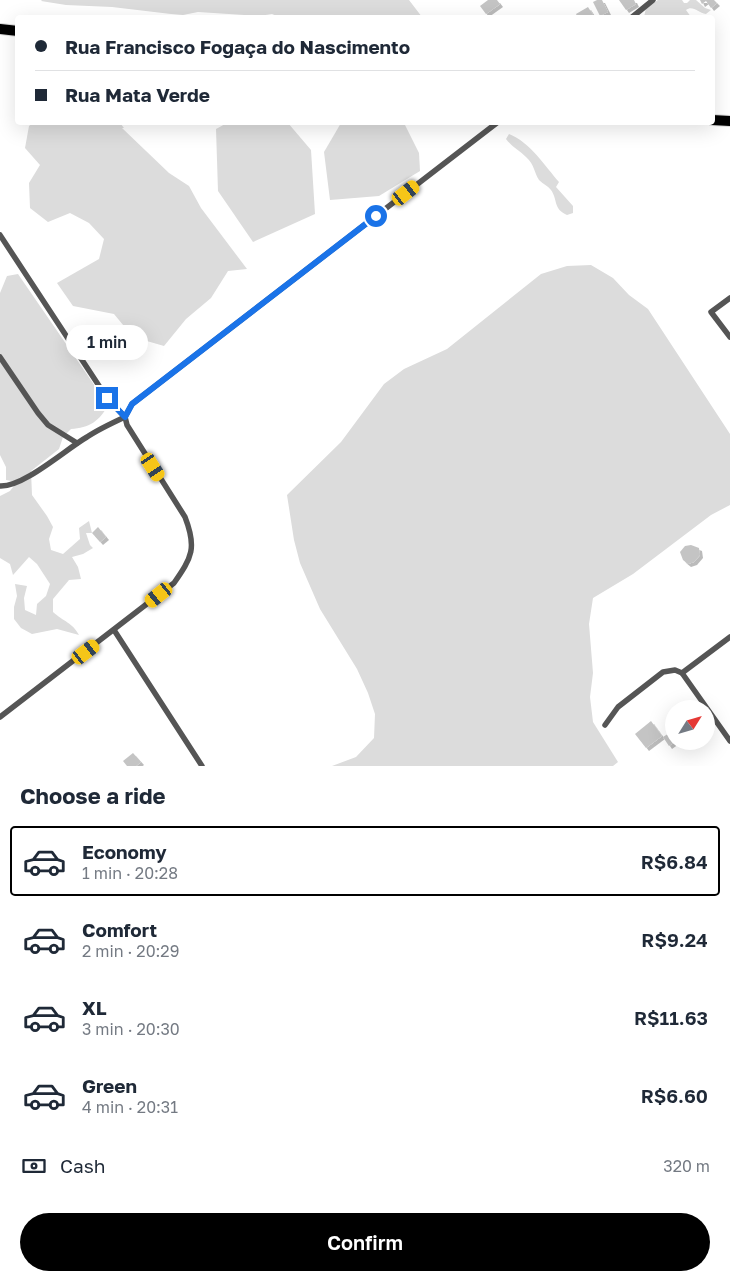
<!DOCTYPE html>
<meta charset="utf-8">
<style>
body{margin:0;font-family:"Golos Text",sans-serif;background:#f2f2f3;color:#1f2937;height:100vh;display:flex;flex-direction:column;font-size:19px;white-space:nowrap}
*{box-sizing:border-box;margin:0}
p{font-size:16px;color:#747a83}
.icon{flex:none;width:28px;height:28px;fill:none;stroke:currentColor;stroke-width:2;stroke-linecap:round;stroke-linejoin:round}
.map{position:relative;height:766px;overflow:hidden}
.drawer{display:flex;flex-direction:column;background:#fff;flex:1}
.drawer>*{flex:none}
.hud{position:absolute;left:15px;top:15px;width:700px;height:110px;border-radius:5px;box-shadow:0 5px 20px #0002;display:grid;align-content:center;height:110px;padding:0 20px;background:#fff}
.needle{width:32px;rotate:53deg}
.tools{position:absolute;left:665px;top:700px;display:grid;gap:10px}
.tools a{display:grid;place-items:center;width:50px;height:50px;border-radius:50%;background:#fff;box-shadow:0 5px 20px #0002;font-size:25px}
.end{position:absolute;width:22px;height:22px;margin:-11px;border:6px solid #1a73e8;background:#fff;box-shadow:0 0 0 2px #fff}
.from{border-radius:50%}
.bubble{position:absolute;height:35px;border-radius:18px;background:#fff;box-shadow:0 5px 20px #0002;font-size:16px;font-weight:600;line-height:35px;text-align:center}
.car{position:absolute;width:15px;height:30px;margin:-15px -8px;border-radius:6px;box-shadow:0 0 4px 1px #0007;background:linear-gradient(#f5c518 24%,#345 0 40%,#f5c518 0 76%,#345 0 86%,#f5c518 0)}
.hud b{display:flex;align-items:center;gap:18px;height:48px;font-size:19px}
.hud b+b{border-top:1px solid #e0e1e3}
.hud i{width:12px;height:12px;background:#1f2937}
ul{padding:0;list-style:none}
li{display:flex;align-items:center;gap:15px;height:70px;margin:0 10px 8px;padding:0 10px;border:2px solid transparent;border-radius:5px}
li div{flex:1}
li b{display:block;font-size:19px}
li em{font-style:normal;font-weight:600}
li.active{border-color:#000}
li>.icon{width:45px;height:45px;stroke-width:1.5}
h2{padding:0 20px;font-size:22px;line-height:60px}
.pay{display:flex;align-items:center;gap:12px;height:55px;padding:0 20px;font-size:19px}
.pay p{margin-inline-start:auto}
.cta{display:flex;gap:10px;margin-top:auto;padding:10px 20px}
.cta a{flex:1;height:58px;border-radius:30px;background:#000;color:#fff;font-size:20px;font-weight:600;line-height:58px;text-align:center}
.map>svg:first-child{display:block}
.green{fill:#dcdcdc}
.building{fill:#c4c4c4;filter:url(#shadow)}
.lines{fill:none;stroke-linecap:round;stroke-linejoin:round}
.trunk-casing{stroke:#dbdbdb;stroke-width:12}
.minor{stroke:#555;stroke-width:5.5}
.trunk{stroke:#000;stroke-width:10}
.route{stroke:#1a73e8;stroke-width:6}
</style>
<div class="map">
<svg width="730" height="766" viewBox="0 0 730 766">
<defs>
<filter id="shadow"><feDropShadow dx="3" dy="3" stdDeviation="0" flood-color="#0004"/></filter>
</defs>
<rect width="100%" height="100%" fill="#fff"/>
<g class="green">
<polygon points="42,0 409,0 422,17 282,18 272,14 259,16 198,12 183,15 171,14 112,7 66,5 41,1"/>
<path d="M 658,0 L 682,0 L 684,3 L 687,3 L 690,0 L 696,0 L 705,8 L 711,10 L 706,14 C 698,13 693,5 686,10 L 691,17 L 644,17 L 646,8 Z"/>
<polygon points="33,123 120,123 124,128 122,128 169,173 189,186 201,208 247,269 228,271 211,298 186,319 164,346 133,337 114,314 73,306 57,283 99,259 104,239 89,223 70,213 48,222 30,208 29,183 40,165 25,148 29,126"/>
<polygon points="227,123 288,123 311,150 315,214 253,242 218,191 216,129"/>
<polygon points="341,123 404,123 419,153 420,171 379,196 330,200 324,152"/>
<path d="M 509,134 C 530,142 545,166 559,182 L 556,187 L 573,206 L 573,213 L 567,215 C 553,209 558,200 551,190 C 548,186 543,184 539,180 C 534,173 535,165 526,157 C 519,150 512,147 506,139 Z"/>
<polygon points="591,265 613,278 629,295 648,309 730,434 730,505 711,515 633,574 593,598 589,624 593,673 590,697 593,722 618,762 613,766 332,766 356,757 374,738 375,714 368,693 357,669 320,609 300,563 294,540 287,495 341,442 384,384 404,369 447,349 541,274 567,266"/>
<path d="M 18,274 L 108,405 C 100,421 89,428 71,429 L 63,437 L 59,449 L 31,471 L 32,495 L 47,516 L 53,527 L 49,539 L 51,550 L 63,554 L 80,539 L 79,528 L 89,521 L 92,533 L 86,533 L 90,545 L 93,548 L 83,554 L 72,557 L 78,567 L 81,579 L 69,580 L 53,599 L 53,612 C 64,622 72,622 79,635 L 57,629 L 32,634 L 21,628 L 14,619 L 14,607 L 17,596 L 15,584 L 27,586 L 24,598 L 25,610 L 36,615 L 37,604 L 46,596 L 50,584 L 37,564 L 29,557 L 13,575 L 10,564 L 0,558 L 0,496 L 10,491 L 17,482 L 6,480 L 6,467 L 0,455 L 0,293 L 7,276 Z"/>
</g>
<g class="building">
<polygon points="488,0 497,0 500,4 486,14 480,6"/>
<polygon points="597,0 602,0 608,12 600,16 593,2"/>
<polygon points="619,0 634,0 636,4 626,10"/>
<polygon points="700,0 714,0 717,3 711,8 706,1 702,4"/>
<polygon points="588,7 595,18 578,18 576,14"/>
<polygon points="98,527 106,537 100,542 92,533"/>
<polygon points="691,545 699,548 700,555 694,562 688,564 683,560 680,552 685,546"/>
<polygon points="651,721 662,736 646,748 635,734"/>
<polygon points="674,730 674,741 676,741 669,746 663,737"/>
<polygon points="133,753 141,762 136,766 127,766 123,761"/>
</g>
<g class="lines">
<defs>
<g id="trunk">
<polyline points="0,29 18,31"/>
<polyline points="712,120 730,121"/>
</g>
</defs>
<use href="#trunk" class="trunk-casing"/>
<g class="minor">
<polyline points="631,18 653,0"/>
<path d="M 0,235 L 107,398 L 125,417 C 112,423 99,429 87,437 C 66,449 24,487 0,486"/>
<polyline points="730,298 711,312 730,337"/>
<polyline points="0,357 38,413 48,425 77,443"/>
<polyline points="114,630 202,766"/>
<polyline points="682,673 730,741"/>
<path d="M 0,717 L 174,583 C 192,557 197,548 185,517 L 127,425 L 125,417 L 132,404 L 498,122"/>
<polyline points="605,725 618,707 663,672 675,670 682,673 730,637"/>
</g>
<use href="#trunk" class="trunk"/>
</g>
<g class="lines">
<polyline class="route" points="107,398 125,417 132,404 376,216"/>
</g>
</svg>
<div class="tools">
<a><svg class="needle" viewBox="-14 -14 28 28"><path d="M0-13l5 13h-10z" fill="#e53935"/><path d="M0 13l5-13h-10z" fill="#747a83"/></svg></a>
</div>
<i class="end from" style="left:376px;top:216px"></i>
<i class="end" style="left:107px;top:398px"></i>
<div class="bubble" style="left:66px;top:325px;width:82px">1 min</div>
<i class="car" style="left:406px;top:193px;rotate:52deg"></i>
<i class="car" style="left:153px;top:467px;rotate:147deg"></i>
<i class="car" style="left:159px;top:595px;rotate:231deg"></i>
<i class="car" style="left:86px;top:652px;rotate:53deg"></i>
<div class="hud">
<b><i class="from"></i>Rua Francisco Fogaça do Nascimento</b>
<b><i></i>Rua Mata Verde</b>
</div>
</div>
<section class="drawer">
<h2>Choose a ride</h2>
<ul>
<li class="active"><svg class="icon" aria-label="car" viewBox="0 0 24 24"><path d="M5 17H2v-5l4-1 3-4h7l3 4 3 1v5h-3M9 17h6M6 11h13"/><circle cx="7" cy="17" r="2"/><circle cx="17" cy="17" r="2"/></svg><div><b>Economy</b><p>1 min · 20:28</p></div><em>R$6.84</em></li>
<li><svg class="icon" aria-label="car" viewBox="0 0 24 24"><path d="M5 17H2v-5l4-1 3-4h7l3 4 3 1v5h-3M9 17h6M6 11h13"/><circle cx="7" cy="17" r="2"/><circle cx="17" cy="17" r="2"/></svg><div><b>Comfort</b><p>2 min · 20:29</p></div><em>R$9.24</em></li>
<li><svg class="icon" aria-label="car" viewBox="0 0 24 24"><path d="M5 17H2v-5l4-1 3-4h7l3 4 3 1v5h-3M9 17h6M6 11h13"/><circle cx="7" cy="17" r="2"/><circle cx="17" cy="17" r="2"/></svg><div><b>XL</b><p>3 min · 20:30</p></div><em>R$11.63</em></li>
<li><svg class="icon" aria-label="car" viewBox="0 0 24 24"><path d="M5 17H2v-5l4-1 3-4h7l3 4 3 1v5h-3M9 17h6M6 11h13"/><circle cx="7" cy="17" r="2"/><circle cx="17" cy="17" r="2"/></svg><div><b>Green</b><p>4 min · 20:31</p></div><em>R$6.60</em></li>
</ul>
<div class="pay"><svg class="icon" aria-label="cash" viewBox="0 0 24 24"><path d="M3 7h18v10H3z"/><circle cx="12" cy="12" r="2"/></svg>Cash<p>320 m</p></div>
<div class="cta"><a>Confirm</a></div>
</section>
